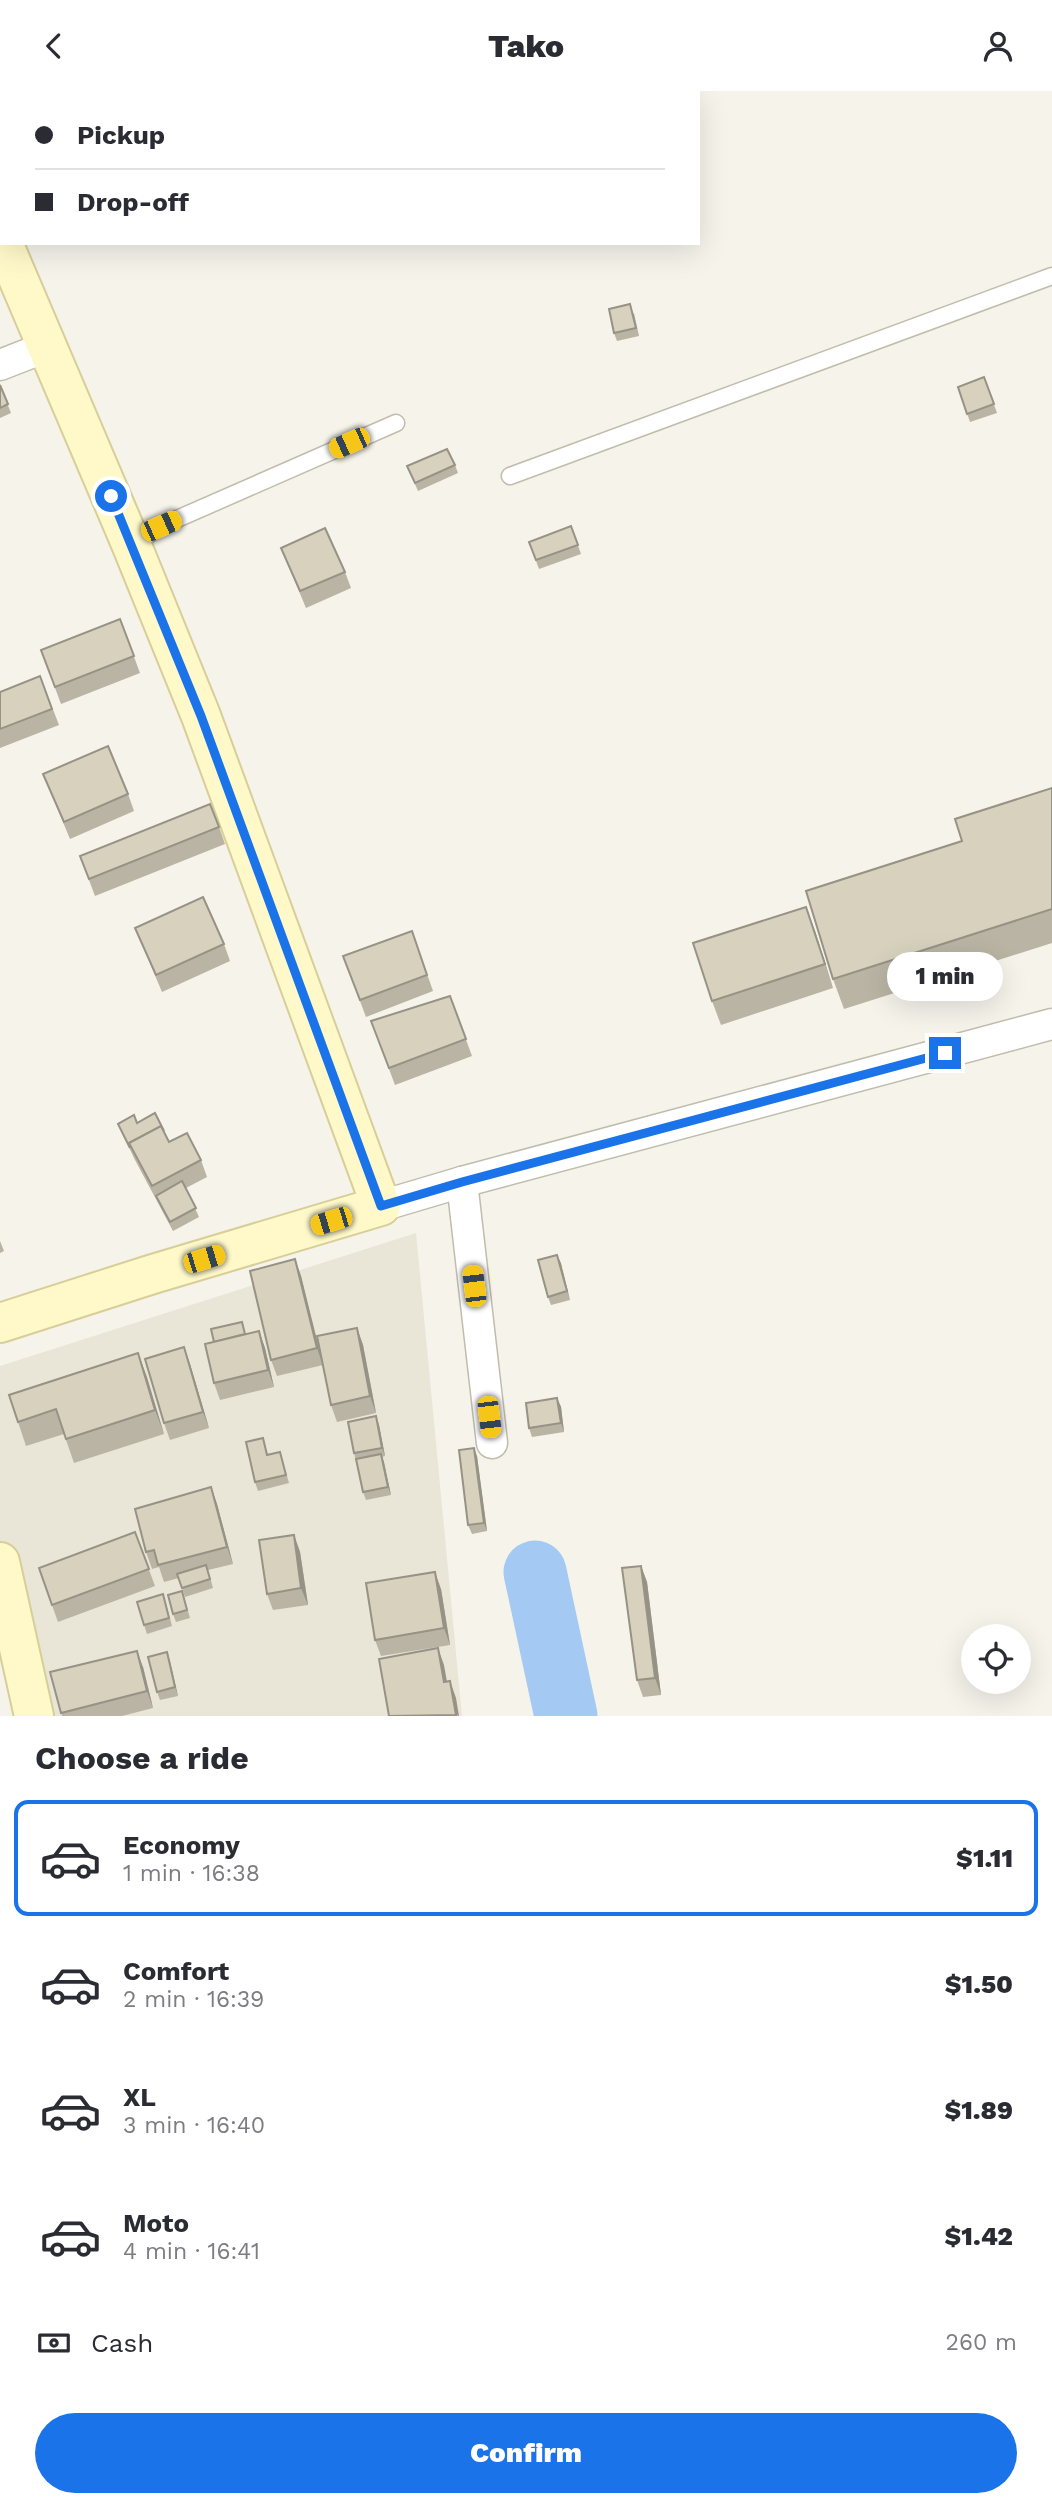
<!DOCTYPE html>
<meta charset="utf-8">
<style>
body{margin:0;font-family:"Work Sans",sans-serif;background:#f7f7f7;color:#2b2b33;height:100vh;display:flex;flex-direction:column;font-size:26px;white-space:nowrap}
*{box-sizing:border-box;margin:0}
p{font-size:23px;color:#7c7c81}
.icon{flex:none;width:38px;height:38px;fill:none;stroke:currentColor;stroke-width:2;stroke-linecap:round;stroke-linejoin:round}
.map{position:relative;height:1625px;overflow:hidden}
.panel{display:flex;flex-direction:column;background:#fff;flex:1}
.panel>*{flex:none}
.guide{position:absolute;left:0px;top:0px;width:700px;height:154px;box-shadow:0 7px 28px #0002;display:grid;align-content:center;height:154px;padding:0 35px;background:#fff}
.buttons{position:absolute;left:961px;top:1533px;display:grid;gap:14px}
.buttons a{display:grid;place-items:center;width:70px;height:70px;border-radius:50%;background:#fff;box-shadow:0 7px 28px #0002;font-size:35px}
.end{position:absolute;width:32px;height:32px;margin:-16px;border:9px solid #1a73e8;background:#fff;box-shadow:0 0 0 4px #fff}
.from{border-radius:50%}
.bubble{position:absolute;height:49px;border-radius:24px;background:#fff;box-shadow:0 7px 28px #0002;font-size:23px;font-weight:800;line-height:49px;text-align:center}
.car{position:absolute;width:21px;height:42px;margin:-21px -10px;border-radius:9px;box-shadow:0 0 5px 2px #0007;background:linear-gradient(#f5c518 24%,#345 0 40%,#f5c518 0 76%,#345 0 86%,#f5c518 0)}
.guide b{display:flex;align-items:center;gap:24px;height:66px;font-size:26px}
.guide b+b{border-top:2px solid #e1e1e2}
.guide i{width:18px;height:18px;background:#2b2b33}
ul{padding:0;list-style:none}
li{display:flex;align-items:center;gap:21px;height:116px;margin:0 14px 10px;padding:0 21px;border:4px solid transparent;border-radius:14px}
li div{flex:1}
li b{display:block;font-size:26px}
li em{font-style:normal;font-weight:800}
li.on{border-color:#1a73e8}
li>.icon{width:63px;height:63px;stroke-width:1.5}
h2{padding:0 35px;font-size:32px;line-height:84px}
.pay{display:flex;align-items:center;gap:18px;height:77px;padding:0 35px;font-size:26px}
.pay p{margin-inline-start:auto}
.cta{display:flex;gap:14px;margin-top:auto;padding:14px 35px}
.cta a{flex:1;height:80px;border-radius:42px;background:#1a73e8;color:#fff;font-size:28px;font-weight:800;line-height:80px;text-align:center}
header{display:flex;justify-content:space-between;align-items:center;height:91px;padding:0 35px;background:#fff;font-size:32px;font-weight:800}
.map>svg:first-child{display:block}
.residential{fill:#e9e6d7}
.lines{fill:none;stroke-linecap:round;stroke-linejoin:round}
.river{stroke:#a4c9f3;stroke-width:63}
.lane-casing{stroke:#c1bdac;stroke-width:19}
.street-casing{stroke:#c1bdac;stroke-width:33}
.secondary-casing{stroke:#d7ce98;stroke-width:42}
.lane{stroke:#fff;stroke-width:16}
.street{stroke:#fff;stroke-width:30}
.secondary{stroke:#fff9ca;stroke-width:38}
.wall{fill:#b9b4a3}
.shaded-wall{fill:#969285}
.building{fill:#d7d1be;stroke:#969285;stroke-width:2}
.route{stroke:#1a73e8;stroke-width:9}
</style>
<header><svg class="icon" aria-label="back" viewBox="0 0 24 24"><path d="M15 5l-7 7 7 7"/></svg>Tako<svg class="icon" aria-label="person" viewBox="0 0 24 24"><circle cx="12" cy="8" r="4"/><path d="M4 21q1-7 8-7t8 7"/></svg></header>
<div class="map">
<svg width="1052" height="1625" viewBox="0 0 1052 1625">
<rect width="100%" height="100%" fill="#f5f3ea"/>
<polygon class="residential" points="416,1142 462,1625 31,1625 0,1492 0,1275"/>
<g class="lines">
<polyline class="river" points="535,1481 566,1625"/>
<defs>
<g id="lane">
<polyline points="82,2 88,0"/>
<polyline points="0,24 2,23"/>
<polyline points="510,385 1052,185"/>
<polyline points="132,455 161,435 396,332"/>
</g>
<g id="street">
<polyline points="0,274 46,256"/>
<polyline points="462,1091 492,1352"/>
<polyline points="381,1115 462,1091 1052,933"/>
</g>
<g id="secondary">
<polyline points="0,1232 153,1183 381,1115 201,625 132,455 3,152"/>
<polyline points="0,1471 34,1625"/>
</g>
</defs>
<use href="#lane" class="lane-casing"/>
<use href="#street" class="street-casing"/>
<use href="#secondary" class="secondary-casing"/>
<use href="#lane" class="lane"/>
<use href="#street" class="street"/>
<use href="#secondary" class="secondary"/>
</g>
<g class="wall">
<polygon points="385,0 496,0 491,2 386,2"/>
<polygon points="634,222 639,245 617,250 614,242"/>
<polygon points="984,286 997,322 970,331 958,296"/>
<polygon points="0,294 11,322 0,327"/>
<polygon points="455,374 458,382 418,400 407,375"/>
<polygon points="571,435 581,463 539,478 529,451"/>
<polygon points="281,457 345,481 351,497 306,517"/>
<polygon points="120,528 140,582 61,613 41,559"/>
<polygon points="40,585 59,634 0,657 0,601"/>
<polygon points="43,683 128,703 134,720 70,748"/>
<polygon points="1052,697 1052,852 844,918 833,888 962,750"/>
<polygon points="219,736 225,753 95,805 80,765"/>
<polygon points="135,837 224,853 230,870 162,901"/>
<polygon points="412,840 433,900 366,926 343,865"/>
<polygon points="815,840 833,897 721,934 712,910"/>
<polygon points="450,905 472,965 395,994 371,930"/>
<polygon points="137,1032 169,1051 201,1069 207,1086 186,1097 199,1126 173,1140 135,1069 118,1033"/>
<polygon points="0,1150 4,1160 0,1162"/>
<polygon points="557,1164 570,1209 551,1214 548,1206"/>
<polygon points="295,1168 301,1185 323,1273 357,1237 363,1254 376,1322 337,1331 331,1314 323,1274 277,1285 271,1269"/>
<polygon points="259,1240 265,1257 274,1296 220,1309 214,1292 246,1243"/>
<polygon points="138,1262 164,1343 74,1372 64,1343 26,1355 18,1331"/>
<polygon points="190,1273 209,1337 170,1349 164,1332"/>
<polygon points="557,1307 561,1316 564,1341 532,1346 529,1337"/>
<polygon points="376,1325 379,1334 385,1365 382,1366 391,1404 366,1409 363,1401 354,1362"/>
<polygon points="263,1347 268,1364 280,1361 289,1392 258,1400 255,1391"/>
<polygon points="477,1365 487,1440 472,1443 468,1434"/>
<polygon points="211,1396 217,1413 233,1473 208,1479 213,1497 185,1506 179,1487 164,1491 159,1476 152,1478 146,1461"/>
<polygon points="135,1441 155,1495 58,1531 39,1477"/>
<polygon points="294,1444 300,1461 308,1514 273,1519 267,1503"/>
<polygon points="641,1475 647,1491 661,1604 643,1606 637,1589"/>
<polygon points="441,1498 450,1554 381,1565 375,1549"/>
<polygon points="185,1509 190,1527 176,1531 173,1523"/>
<polygon points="166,1512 172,1535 147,1543 144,1534"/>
<polygon points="167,1561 178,1605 160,1609 157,1601"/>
<polygon points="143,1576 153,1617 122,1625 62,1625 50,1581"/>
</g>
<g class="shaded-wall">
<polygon points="806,816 815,840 833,897"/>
<polygon points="557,1164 561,1172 570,1209 567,1200"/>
<polygon points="295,1168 301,1185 323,1274 317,1257"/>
<polygon points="357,1237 363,1254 376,1322 370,1305"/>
<polygon points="259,1240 265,1257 274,1296 268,1279"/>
<polygon points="184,1256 190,1273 209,1337 203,1321"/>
<polygon points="138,1262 147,1286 164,1343 155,1319"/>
<polygon points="557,1307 561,1316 564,1341 561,1332"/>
<polygon points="376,1325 379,1334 385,1365 382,1357"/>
<polygon points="474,1357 477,1365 487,1440 484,1432"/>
<polygon points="381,1363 384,1371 391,1404 388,1396"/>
<polygon points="211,1396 217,1413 233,1473 227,1456"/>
<polygon points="294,1444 300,1461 308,1514 301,1497"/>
<polygon points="641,1475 647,1491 661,1604 655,1587"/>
<polygon points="435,1481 441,1498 450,1554 444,1537"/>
<polygon points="438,1557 444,1574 450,1608 444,1591"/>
<polygon points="137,1560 143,1576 153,1617 147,1600"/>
<polygon points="167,1561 170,1570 178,1605 175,1596"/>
<polygon points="450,1590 456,1607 459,1625 456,1624"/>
</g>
<g class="building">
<polygon points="385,0 420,0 415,2 386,2"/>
<polygon points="630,213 636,237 614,242 609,218"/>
<polygon points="984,286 994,313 967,323 958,296"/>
<polygon points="0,294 8,313 0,317"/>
<polygon points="447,358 455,374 415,392 407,375"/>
<polygon points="571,435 578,454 536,469 529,451"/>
<polygon points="325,437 345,481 300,500 281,457"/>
<polygon points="120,528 134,565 55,596 41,559"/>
<polygon points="40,585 52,618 0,638 0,601"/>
<polygon points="108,655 128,703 64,731 43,683"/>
<polygon points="1052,697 1052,818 833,888 806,800 962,750 955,728"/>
<polygon points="210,713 219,736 89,788 80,765"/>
<polygon points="203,806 224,853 156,884 135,837"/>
<polygon points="806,816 825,873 712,910 693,852"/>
<polygon points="412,840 427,884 360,909 343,865"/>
<polygon points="450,905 466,948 389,977 371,930"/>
<polygon points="155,1022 164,1040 161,1035 129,1052 130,1057 118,1033 134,1024 137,1032"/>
<polygon points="161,1035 169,1051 187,1042 201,1069 152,1095 129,1052"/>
<polygon points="182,1090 196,1117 170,1131 156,1105"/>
<polygon points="557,1164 567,1200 548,1206 538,1169"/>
<polygon points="295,1168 317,1257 271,1269 250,1180"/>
<polygon points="242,1231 245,1243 214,1251 211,1238"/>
<polygon points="357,1237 370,1305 331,1314 317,1245"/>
<polygon points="259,1240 268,1279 214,1292 205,1253"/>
<polygon points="184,1256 203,1321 164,1332 145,1268"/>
<polygon points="138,1262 155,1319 66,1348 56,1318 18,1331 9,1304"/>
<polygon points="557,1307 561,1332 529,1337 526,1312"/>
<polygon points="376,1325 382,1357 354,1362 348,1331"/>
<polygon points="263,1347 267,1364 280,1361 286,1384 255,1391 246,1351"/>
<polygon points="474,1357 484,1432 468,1434 459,1359"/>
<polygon points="381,1363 388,1396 363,1401 356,1368"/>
<polygon points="211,1396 227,1456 158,1474 154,1459 146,1461 135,1418"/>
<polygon points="135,1441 149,1478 52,1514 39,1477"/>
<polygon points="294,1444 301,1497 267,1503 259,1449"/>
<polygon points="206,1474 210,1488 182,1497 177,1483"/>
<polygon points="641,1475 655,1587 637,1589 622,1477"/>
<polygon points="435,1481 444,1537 375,1549 366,1492"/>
<polygon points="182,1500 187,1519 173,1523 168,1504"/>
<polygon points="163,1503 169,1527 144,1534 137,1511"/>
<polygon points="438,1557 444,1591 450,1590 456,1624 389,1625 379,1568"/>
<polygon points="137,1560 147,1600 61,1622 50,1581"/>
<polygon points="167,1561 175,1596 157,1601 148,1566"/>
</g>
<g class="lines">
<polyline class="route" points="111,405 201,625 381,1115 462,1091 945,962"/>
</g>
</svg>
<div class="buttons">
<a><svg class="icon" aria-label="locate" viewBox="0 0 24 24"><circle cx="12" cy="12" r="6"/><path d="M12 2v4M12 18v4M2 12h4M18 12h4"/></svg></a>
</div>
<i class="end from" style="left:111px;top:405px"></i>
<i class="end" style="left:945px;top:962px"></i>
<div class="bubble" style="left:887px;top:861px;width:116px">1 min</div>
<i class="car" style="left:349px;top:352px;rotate:246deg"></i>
<i class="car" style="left:161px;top:435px;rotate:66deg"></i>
<i class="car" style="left:331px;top:1130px;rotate:253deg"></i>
<i class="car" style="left:204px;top:1168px;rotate:73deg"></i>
<i class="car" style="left:474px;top:1195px;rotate:353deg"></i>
<i class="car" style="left:489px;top:1326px;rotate:173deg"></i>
<div class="guide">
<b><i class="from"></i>Pickup</b>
<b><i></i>Drop-off</b>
</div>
</div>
<section class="panel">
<h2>Choose a ride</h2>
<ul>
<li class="on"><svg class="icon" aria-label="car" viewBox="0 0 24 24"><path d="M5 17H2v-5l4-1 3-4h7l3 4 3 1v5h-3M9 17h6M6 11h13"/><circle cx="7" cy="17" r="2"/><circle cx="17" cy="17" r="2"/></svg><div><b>Economy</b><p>1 min · 16:38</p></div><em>$1.11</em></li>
<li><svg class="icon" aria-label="car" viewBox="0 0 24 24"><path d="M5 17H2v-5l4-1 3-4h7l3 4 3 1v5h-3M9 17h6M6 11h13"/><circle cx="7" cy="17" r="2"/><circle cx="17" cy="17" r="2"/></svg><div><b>Comfort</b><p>2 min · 16:39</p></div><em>$1.50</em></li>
<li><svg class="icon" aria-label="car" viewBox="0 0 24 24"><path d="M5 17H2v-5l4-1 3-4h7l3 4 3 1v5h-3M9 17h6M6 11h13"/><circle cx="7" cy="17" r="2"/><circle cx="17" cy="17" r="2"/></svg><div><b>XL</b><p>3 min · 16:40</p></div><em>$1.89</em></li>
<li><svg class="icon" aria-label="car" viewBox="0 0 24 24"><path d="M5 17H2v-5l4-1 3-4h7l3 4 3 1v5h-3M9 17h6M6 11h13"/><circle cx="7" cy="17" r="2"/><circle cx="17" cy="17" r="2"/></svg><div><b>Moto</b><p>4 min · 16:41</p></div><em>$1.42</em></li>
</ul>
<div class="pay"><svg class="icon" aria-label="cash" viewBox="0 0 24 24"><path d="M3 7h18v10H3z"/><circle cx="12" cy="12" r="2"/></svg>Cash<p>260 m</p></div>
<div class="cta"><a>Confirm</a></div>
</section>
